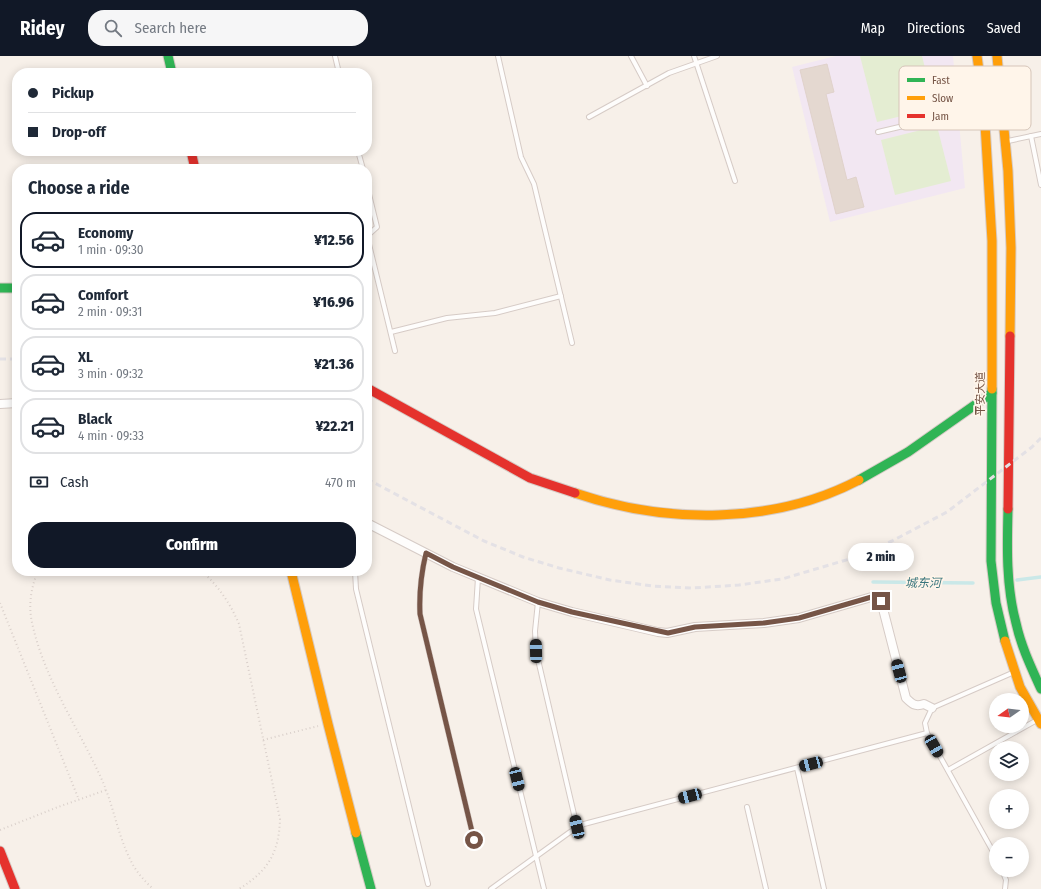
<!DOCTYPE html>
<meta charset="utf-8">
<style>
body{margin:0;font-family:"Fira Sans Condensed","Noto Sans SC",sans-serif;background:#f6f6f7;color:#1f2937;height:100vh;display:flex;flex-direction:column;font-size:15px;white-space:nowrap}
*{box-sizing:border-box;margin:0}
p{font-size:13px;color:#747a83}
.icon{flex:none;width:22px;height:22px;fill:none;stroke:currentColor;stroke-width:2;stroke-linecap:round;stroke-linejoin:round}
.map{position:relative;flex:1;overflow:hidden}
.panel{position:absolute;left:12px;top:108px;width:360px;height:412px;display:flex;flex-direction:column;background:#fff;border-radius:16px;box-shadow:0 2px 10px #0003}
.panel>*{flex:none}
.hud{position:absolute;left:12px;top:12px;width:360px;height:88px;border-radius:16px;box-shadow:0 2px 10px #0003;display:grid;align-content:center;height:88px;padding:0 16px;background:#fff}
.needle{width:26px;rotate:256deg}
.buttons{position:absolute;left:989px;top:637px;display:grid;gap:8px}
.buttons a{display:grid;place-items:center;width:40px;height:40px;border-radius:50%;background:#fff;box-shadow:0 2px 10px #0003;font-size:20px}
.end{position:absolute;width:18px;height:18px;margin:-9px;border:5px solid #765547;background:#fff;box-shadow:0 0 0 2px #fff}
.from{border-radius:50%}
.bubble{position:absolute;height:28px;border-radius:14px;background:#fff;box-shadow:0 2px 10px #0003;font-size:13px;font-weight:800;line-height:28px;text-align:center}
.car{position:absolute;width:12px;height:24px;margin:-12px -6px;border-radius:5px;box-shadow:0 0 3px 1px #0007;background:linear-gradient(#222 24%,#8ab4d8 0 40%,#222 0 76%,#8ab4d8 0 86%,#222 0)}
.hud b{display:flex;align-items:center;gap:14px;height:38px;font-size:15px}
.hud b+b{border-top:1px solid #e0e1e3}
.hud i{width:10px;height:10px;background:#1f2937}
ul{padding:0;list-style:none}
li{display:flex;align-items:center;gap:12px;height:56px;margin:0 8px 6px;padding:0 8px;border:2px solid #e0e1e3;border-radius:16px}
li div{flex:1}
li b{display:block;font-size:15px}
li em{font-style:normal;font-weight:800}
li.current{border-color:#111827}
li>.icon{width:36px;height:36px;stroke-width:1.5}
h2{padding:0 16px;font-size:18px;line-height:48px}
.pay{display:flex;align-items:center;gap:10px;height:44px;padding:0 16px;font-size:15px}
.pay p{margin-inline-start:auto}
.cta{display:flex;gap:8px;margin-top:auto;padding:8px 16px}
.cta a{flex:1;height:46px;border-radius:16px;background:#111827;color:#fff;font-size:16px;font-weight:800;line-height:46px;text-align:center}
header{display:flex;align-items:center;gap:24px;box-sizing:border-box;height:56px;padding:0 20px;background:#111827;color:#fff}
header strong{font-size:19px}
nav{display:flex;gap:22px;margin-inline-start:auto;font-size:14px}
.search{width:280px;height:36px;background:#f6f6f7;display:flex;align-items:center;gap:10px;box-sizing:border-box;padding:0 14px;border-radius:16px;color:#747a83;font-size:15px}
.map>svg:first-child{display:block}
.education{fill:#f2e7f2}
.green{fill:#e4edd2}
.lines{fill:none;stroke-linecap:round;stroke-linejoin:round}
.stream{stroke:#cae8e8;stroke-width:3.5}
.building{fill:#e4d8d0;stroke:#e0d2cb}
.lane-casing{stroke:#d6cbc6;stroke-width:6}
.street-casing{stroke:#d6cbc6;stroke-width:10}
.fast-casing{stroke:#d6cbc5;stroke-width:11}
.slow-casing{stroke:#d6cbc5;stroke-width:11}
.jam-casing{stroke:#d6cbc5;stroke-width:11}
.path{stroke:#dad0cb;stroke-width:2;stroke-dasharray:1 3;stroke-linecap:butt}
.lane{stroke:#fefdfc;stroke-width:4}
.street{stroke:#fefdfc;stroke-width:8}
.fast{stroke:#30b455;stroke-width:9}
.slow{stroke:#ff9f0a;stroke-width:9}
.jam{stroke:#e5322d;stroke-width:9}
.rail{stroke:#e4e1e5;stroke-width:3;stroke-dasharray:6 4;stroke-linecap:butt}
.route{stroke:#765547;stroke-width:5}
.labels{text-anchor:middle;dominant-baseline:central;stroke-width:3.5;stroke-linejoin:round;paint-order:stroke}
.street-label{font-size:11px;fill:#765547;stroke:#fff5ea}
.water-label{font-size:12px;font-style:italic;fill:#3a767d;stroke:#fff5ea}
.key{fill:#fff5ea;stroke:#d6c5b9;stroke-width:1}
.key-label{font-size:11px;fill:#765547}
</style>
<header>
<strong>Ridey</strong>
<div class="search"><svg class="icon" aria-label="search" viewBox="0 0 24 24"><circle cx="10" cy="10" r="6"/><path d="M15 15l6 6"/></svg>Search here</div>
<nav><a>Map</a><a>Directions</a><a>Saved</a></nav>
</header>
<div class="map">
<svg width="1041" height="833" viewBox="0 0 1041 833">
<rect width="100%" height="100%" fill="#f7f0e9"/>
<polygon class="education" points="836,0 953,0 965,132 830,166 792,11"/>
<g class="green">
<polygon points="860,0 922,0 935,52 877,66"/>
<polygon points="937,70 951,125 895,139 881,84"/>
</g>
<g class="lines">
<g class="stream">
<polyline points="1017,524 1041,521"/>
<polyline points="873,526 973,527"/>
</g>
</g>
<polygon class="building" points="827,8 834,36 826,38 847,124 856,121 864,151 836,158 800,14"/>
<g class="lines">
<defs>
<g id="lane">
<polyline points="335,0 339,17"/>
<polyline points="498,0 521,101 534,128 572,287"/>
<polyline points="631,0 647,30"/>
<polyline points="694,0 735,125"/>
<polyline points="589,61 669,17 717,0"/>
<polyline points="878,76 984,51 999,50"/>
<polyline points="1031,80 1041,129"/>
<polyline points="1008,85 1041,78"/>
<polyline points="358,95 363,113"/>
<polyline points="367,130 377,171 367,180"/>
<polyline points="367,180 395,295"/>
<polyline points="391,276 447,262 495,257 561,240"/>
<path d="M 426,497 C 421,518 419,537 420,558 L 474,784"/>
<polyline points="355,515 356,533 428,828"/>
<polyline points="478,522 476,553 544,833"/>
<polyline points="538,546 535,575 536,595 577,771"/>
<polyline points="797,712 824,833"/>
<polyline points="948,714 1037,664"/>
<polyline points="747,751 766,833"/>
<polyline points="996,801 927,677 925,667 932,652 1012,617"/>
<polyline points="1002,814 1006,824 1005,833"/>
<polyline points="491,833 570,776 584,768 927,677"/>
</g>
<g id="street">
<polyline points="0,348 17,347"/>
<path d="M 367,467 L 453,511 L 538,546 L 572,556 L 658,576 L 667,577 L 695,571 L 764,567 L 799,562 L 875,540 L 881,545 L 906,642 C 912,648 915,651 924,648 L 932,652"/>
</g>
<g id="fast">
<polyline points="168,0 172,17"/>
<polyline points="0,232 17,232"/>
<polyline points="992,333 991,505 996,547 1005,585"/>
<polyline points="859,424 908,396 992,337"/>
<path d="M 1008,453 C 1007,491 1006,530 1016,567 C 1021,590 1031,611 1041,633"/>
<polyline points="356,777 371,833"/>
</g>
<g id="slow">
<polyline points="977,0 984,51 992,185 992,333"/>
<polyline points="997,0 1008,115 1011,192 1010,280"/>
<path d="M 575,437 C 665,468 773,469 859,424"/>
<polyline points="291,515 328,668 356,777"/>
<polyline points="1005,585 1020,631 1041,668"/>
</g>
<g id="jam">
<polyline points="191,95 195,113"/>
<polyline points="367,332 530,422 575,437"/>
<polyline points="1008,453 1010,280"/>
<polyline points="0,795 15,833"/>
</g>
</defs>
<use href="#lane" class="lane-casing"/>
<use href="#street" class="street-casing"/>
<use href="#fast" class="fast-casing"/>
<use href="#slow" class="slow-casing"/>
<use href="#jam" class="jam-casing"/>
<g class="path">
<path d="M 38,515 C 30,534 28,552 33,571 C 46,626 79,673 102,724 C 114,751 118,781 132,807 C 137,817 145,825 153,833"/>
<path d="M 202,515 C 219,531 230,547 239,568 L 280,763 C 279,797 268,815 239,833"/>
<polyline points="0,547 79,744"/>
<polyline points="263,684 318,670"/>
<polyline points="0,774 58,751 106,734"/>
</g>
<use href="#lane" class="lane"/>
<use href="#street" class="street"/>
<use href="#fast" class="fast"/>
<use href="#slow" class="slow"/>
<use href="#jam" class="jam"/>
<g class="rail">
<polyline points="0,303 17,303"/>
<polyline points="367,423 484,485 523,501 559,512 610,524 652,530 691,532 739,529 782,523 853,502 892,485 947,456 1032,391 1041,382"/>
</g>
</g>
<g class="lines">
<path class="route" d="M 474,784 L 420,558 C 419,537 421,518 426,497 L 453,511 L 538,546 L 572,556 L 668,577 L 695,571 L 764,567 L 799,562 L 875,540 L 881,545"/>
</g>
<g class="labels">
<g class="street-label">
<text transform="translate(980 338) rotate(-90)">平安大道</text>
</g>
<g class="water-label">
<text x="923" y="527">城东河</text>
</g>
</g>
<rect x="899" y="10" width="132" height="64" rx="6" class="key"/>
<rect x="907" y="22" width="18" height="4" fill="#30b455"/>
<rect x="907" y="40" width="18" height="4" fill="#ff9f0a"/>
<rect x="907" y="58" width="18" height="4" fill="#e5322d"/>
<g class="key-label">
<text x="932" y="28">Fast</text>
<text x="932" y="46">Slow</text>
<text x="932" y="64">Jam</text>
</g>
</svg>
<div class="buttons">
<a><svg class="needle" viewBox="-14 -14 28 28"><path d="M0-13l5 13h-10z" fill="#e53935"/><path d="M0 13l5-13h-10z" fill="#747a83"/></svg></a>
<a><svg class="icon" aria-label="layers" viewBox="0 0 24 24"><path d="M12 4l9 5-9 5-9-5zM3 14l9 5 9-5"/></svg></a>
<a>+</a>
<a>−</a>
</div>
<i class="end from" style="left:474px;top:784px"></i>
<i class="end" style="left:881px;top:545px"></i>
<div class="bubble" style="left:848px;top:487px;width:66px">2 min</div>
<i class="car" style="left:536px;top:595px;rotate:359deg"></i>
<i class="car" style="left:899px;top:615px;rotate:345deg"></i>
<i class="car" style="left:934px;top:690px;rotate:150deg"></i>
<i class="car" style="left:811px;top:708px;rotate:255deg"></i>
<i class="car" style="left:517px;top:723px;rotate:166deg"></i>
<i class="car" style="left:690px;top:740px;rotate:255deg"></i>
<i class="car" style="left:577px;top:771px;rotate:347deg"></i>
<div class="hud">
<b><i class="from"></i>Pickup</b>
<b><i></i>Drop-off</b>
</div>
<section class="panel">
<h2>Choose a ride</h2>
<ul>
<li class="current"><svg class="icon" aria-label="car" viewBox="0 0 24 24"><path d="M5 17H2v-5l4-1 3-4h7l3 4 3 1v5h-3M9 17h6M6 11h13"/><circle cx="7" cy="17" r="2"/><circle cx="17" cy="17" r="2"/></svg><div><b>Economy</b><p>1 min · 09:30</p></div><em>¥12.56</em></li>
<li><svg class="icon" aria-label="car" viewBox="0 0 24 24"><path d="M5 17H2v-5l4-1 3-4h7l3 4 3 1v5h-3M9 17h6M6 11h13"/><circle cx="7" cy="17" r="2"/><circle cx="17" cy="17" r="2"/></svg><div><b>Comfort</b><p>2 min · 09:31</p></div><em>¥16.96</em></li>
<li><svg class="icon" aria-label="car" viewBox="0 0 24 24"><path d="M5 17H2v-5l4-1 3-4h7l3 4 3 1v5h-3M9 17h6M6 11h13"/><circle cx="7" cy="17" r="2"/><circle cx="17" cy="17" r="2"/></svg><div><b>XL</b><p>3 min · 09:32</p></div><em>¥21.36</em></li>
<li><svg class="icon" aria-label="car" viewBox="0 0 24 24"><path d="M5 17H2v-5l4-1 3-4h7l3 4 3 1v5h-3M9 17h6M6 11h13"/><circle cx="7" cy="17" r="2"/><circle cx="17" cy="17" r="2"/></svg><div><b>Black</b><p>4 min · 09:33</p></div><em>¥22.21</em></li>
</ul>
<div class="pay"><svg class="icon" aria-label="cash" viewBox="0 0 24 24"><path d="M3 7h18v10H3z"/><circle cx="12" cy="12" r="2"/></svg>Cash<p>470 m</p></div>
<div class="cta"><a>Confirm</a></div>
</section>
</div>
